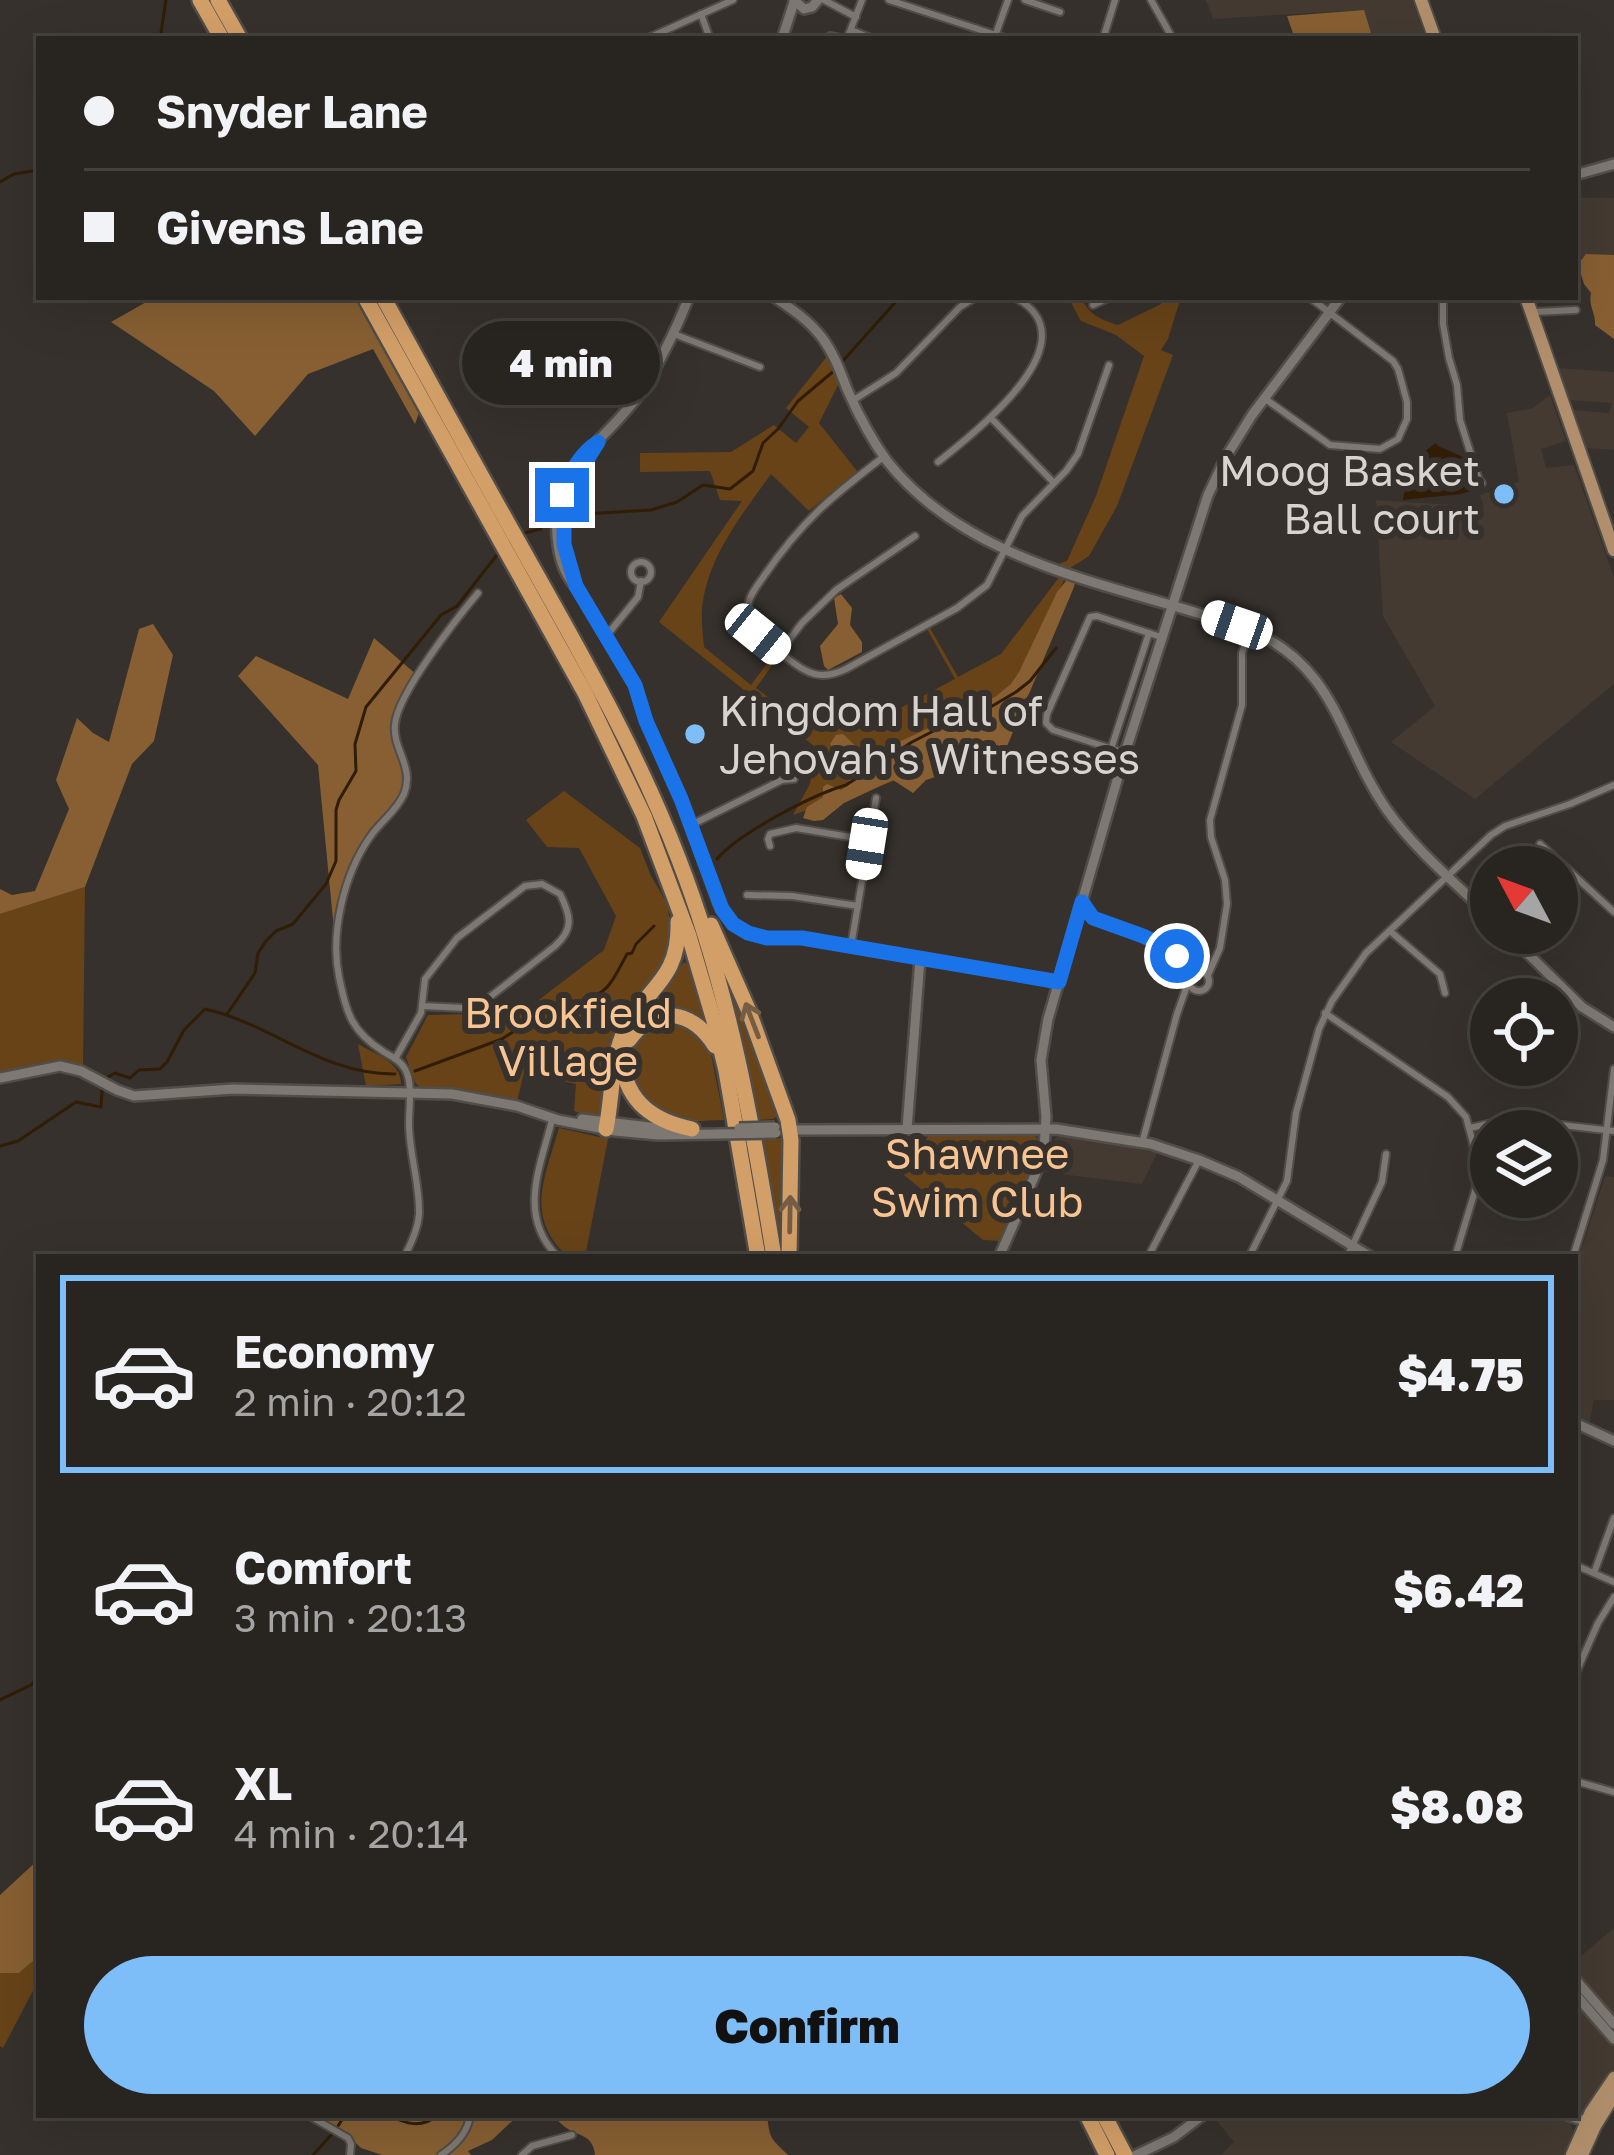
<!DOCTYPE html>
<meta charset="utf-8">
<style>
body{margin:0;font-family:"Golos Text",sans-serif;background:#34312e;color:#f1f3f6;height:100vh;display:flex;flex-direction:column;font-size:45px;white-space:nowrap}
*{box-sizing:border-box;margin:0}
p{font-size:39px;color:#a5a5a5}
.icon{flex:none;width:66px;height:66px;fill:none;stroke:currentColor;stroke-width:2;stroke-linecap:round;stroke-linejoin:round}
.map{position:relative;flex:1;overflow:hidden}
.details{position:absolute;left:36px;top:1254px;width:1542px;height:864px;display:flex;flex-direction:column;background:#282521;border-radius:0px;box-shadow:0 12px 48px #0002,0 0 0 3px #44423f}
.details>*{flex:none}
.top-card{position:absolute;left:36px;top:36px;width:1542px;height:264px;border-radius:0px;box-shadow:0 12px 48px #0002,0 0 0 3px #44423f;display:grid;align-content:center;height:264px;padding:0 48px;background:#282521}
.needle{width:78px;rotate:311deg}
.controls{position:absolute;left:1470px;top:846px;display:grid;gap:24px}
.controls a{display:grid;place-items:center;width:108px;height:108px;border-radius:50%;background:#282521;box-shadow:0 12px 48px #0002,0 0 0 3px #44423f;font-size:60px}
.end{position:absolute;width:54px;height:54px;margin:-27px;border:15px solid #1a73e8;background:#fff;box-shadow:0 0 0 6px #fff}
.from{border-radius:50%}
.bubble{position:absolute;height:84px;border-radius:42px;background:#282521;box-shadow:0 12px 48px #0002,0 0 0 3px #44423f;font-size:39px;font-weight:800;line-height:84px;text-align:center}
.car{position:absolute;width:36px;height:72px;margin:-36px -18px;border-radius:15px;box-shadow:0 0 9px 3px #0007;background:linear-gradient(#fff 24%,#345 0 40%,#fff 0 76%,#345 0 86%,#fff 0)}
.top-card b{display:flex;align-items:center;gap:42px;height:114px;font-size:45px}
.top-card b+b{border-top:3px solid #44423f}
.top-card i{width:30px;height:30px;background:#f1f3f6}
ul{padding:21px 0 0;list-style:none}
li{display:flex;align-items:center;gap:36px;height:198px;margin:0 24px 18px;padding:0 24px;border:6px solid transparent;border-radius:0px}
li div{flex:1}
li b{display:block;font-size:45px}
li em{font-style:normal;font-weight:800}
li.active{border-color:#7dbef9}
li>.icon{width:108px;height:108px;stroke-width:1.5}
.button{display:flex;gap:24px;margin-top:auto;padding:24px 48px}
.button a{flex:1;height:138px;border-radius:72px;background:#7dbef9;color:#111;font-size:48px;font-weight:800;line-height:138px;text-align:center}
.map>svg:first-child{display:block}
.built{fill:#443a31}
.green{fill:#684318}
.forest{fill:#875f32}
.water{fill:#311d05}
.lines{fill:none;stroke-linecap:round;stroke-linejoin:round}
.stream{stroke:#311d05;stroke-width:3}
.street-casing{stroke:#514d49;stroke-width:10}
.secondary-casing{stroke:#514d49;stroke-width:14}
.primary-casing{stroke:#514d49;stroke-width:16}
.highway-casing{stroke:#514d49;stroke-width:20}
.street{stroke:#7e7873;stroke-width:6}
.secondary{stroke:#7e7873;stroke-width:9}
.primary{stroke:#b18f6c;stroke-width:12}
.highway{stroke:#d39f68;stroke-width:15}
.secondary-bridge-casing{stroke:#514d49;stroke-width:14;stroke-linecap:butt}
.secondary-bridge{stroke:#7e7873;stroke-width:9}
.oneway{stroke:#755d44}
.route{stroke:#1a73e8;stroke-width:15}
.poi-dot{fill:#7dbef9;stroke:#36312c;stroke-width:4.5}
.labels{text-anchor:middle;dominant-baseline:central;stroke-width:12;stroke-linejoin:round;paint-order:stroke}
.poi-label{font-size:42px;fill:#d6d3d0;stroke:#36312c;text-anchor:end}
.park-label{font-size:42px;fill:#f8c592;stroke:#36312c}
</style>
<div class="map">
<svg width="1614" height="2155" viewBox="0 0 1614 2155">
<rect width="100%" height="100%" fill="#36312c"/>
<g class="built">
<polygon points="1206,0 1412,0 1426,39 1358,39 1372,35 1363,10 1213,19"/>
<rect x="1575" y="198" width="39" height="59"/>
<polygon points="1558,368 1614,372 1614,450 1586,448 1573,410 1609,413 1612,403 1569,400"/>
<polygon points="1550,395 1566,441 1541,449 1546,468 1574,465 1614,577 1614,684 1475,799 1391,742 1435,706 1383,616 1376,500 1484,507 1480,495 1519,482 1507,413 1533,408"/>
<polygon points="1058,1136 1089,1139 1157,1153 1142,1184 1044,1172 1052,1142"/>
<polygon points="1605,1176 1614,1177 1614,1400 1594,1400 1589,1425 1575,1416 1575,1270"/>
<polygon points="1614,1928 1614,2016 1575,1971 1575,1961"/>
<polygon points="1575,1999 1614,2043 1614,2069 1582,2113 1575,2112"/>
<polygon points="1212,2115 1546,2115 1570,2123 1574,2133 1566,2155 1221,2155 1234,2142"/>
</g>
<g class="green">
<path d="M 1068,297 L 1081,297 C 1089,315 1100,319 1118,325 L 1161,304 L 1163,297 L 1181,297 L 1168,339 L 1161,350 L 1173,355 L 1117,506 L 1089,556 L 1070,568 L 1058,564 L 1067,561 L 1096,496 L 1144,356 L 1116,335 L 1081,321 Z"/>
<path d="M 828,355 L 839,383 L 819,423 L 857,471 L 809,511 L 771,474 C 742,515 707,557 702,609 C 701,621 703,635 704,647 L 751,685 L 774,654 L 778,657 L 756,688 L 803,724 L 825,727 L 872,723 L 955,679 L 927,629 L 930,628 L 958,677 L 1001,654 L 1060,576 L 1065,578 L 987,750 L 793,815 L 810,784 L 814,746 L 659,622 L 742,501 L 720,500 L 710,471 L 640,472 L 640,453 L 731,452 L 774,425 L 796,443 L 809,427 L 786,408 Z"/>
<polygon points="564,791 640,848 651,876 668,905 672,952 638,1005 606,1111 589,1116 574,1111 576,1084 524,1073 517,1101 481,1093 420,1087 415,1083 406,1057 428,1015 474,1014 498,1000 514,1019 604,950 616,916 579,848 547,847 526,820"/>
<polygon points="85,887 83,1067 54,1062 0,1074 0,914"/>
<polygon points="684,962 692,967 702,1004 703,1022 637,1022"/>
<polygon points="725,968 779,1110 779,1115 773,1119 757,1120 748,1067"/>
<path d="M 664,1021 L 685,1024 L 710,1049 L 724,1120 C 709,1120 690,1123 675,1119 C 642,1112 613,1063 639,1035 C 646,1028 655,1025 664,1021 Z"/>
<path d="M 358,1044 C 375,1054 401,1062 401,1084 L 366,1086 Z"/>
<path d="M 559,1128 L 608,1139 L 585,1257 L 568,1257 C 524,1216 545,1178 559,1128 Z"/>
<polygon points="967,1134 1033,1134 1037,1138 1036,1149 1024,1187 1011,1208 1000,1241 983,1240 904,1175 928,1136"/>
<polygon points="782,1138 784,1140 784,1257 780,1257 762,1139"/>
<polygon points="39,1956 39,1979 3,2048 0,2046 0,1973 19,1973"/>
</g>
<g class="forest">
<polygon points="1364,10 1372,36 1358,39 1295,39 1287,16"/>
<path d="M 1586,254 L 1614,255 L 1614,339 L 1595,325 C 1596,313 1588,306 1591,293 L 1584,284 L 1578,264 Z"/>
<polygon points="155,297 359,297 421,407 415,424 373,349 308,374 255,436 214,391 111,322"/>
<polygon points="1070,580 1075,582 1074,587 1005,751 999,756 926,780 913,793 893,780 844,803 823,820 814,821 803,818 807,807 823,797 823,787 827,784 841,790 849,785 849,768 830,744 836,735 843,734 861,751 871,755 995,697 1011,684 1019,672 1057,592 1066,581"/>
<polygon points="841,594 852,608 850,625 862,642 862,652 828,670 824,666 820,646 838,624 834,598"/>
<polygon points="153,624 173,655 154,741 132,764 85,887 0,914 0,889 12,895 35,891 69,809 56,780 77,718 93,733 109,742 139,629"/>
<polygon points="374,638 417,675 396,709 391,729 404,767 403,788 397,801 359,849 334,930 318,765 238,676 256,656 348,699"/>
<polygon points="39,1859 39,1956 19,1973 0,1973 0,1895"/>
<polygon points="307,2115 524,2115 511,2122 492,2140 468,2151 471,2155 382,2155 361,2148 344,2132"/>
<path d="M 551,2115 C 565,2115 590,2120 601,2115 L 767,2115 C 770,2140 770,2137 788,2155 L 595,2155 C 593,2134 579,2137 565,2127 C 560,2123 556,2119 551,2115 Z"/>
</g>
<polygon class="water" points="1436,443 1438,446 1463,457 1471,491 1461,494 1403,500 1409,463"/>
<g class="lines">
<g class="stream">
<polyline points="160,39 166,0"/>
<polyline points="0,182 14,174 39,170"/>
<polyline points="841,363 900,297"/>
<polyline points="583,514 651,510 677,502 703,485 730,489 753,471 763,443 778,429 798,401 835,370"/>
<polyline points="520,534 541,529"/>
<path d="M 717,859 C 739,833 812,795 846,785 L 912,742 L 955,720 L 982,712 L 1016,692 L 1030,681 L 1056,648"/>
<path d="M 581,1003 C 611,991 612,981 627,954 L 632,953 L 636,944 L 654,926"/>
<polyline points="227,1014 255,973 258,953 266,941 276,931 293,924 326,884 336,861 336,810 339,800 356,771 355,744 366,707 441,615 457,606 500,551"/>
<polyline points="415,1071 502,1039 559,1002 572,1001"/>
<path d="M 108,1077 L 115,1073 L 130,1078 L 139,1070 L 160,1069 L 167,1062 L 184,1030 L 205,1009 C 272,1024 323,1075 395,1074"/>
<polyline points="0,1146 18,1141 76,1102 101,1107 102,1090"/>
<polyline points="0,1700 31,1685 39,1676"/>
<path d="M 387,2115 C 407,2124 420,2129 439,2115"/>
<polyline points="338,2126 345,2115"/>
<polyline points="313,2155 333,2133"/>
</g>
<defs>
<g id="street">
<polyline points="824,0 856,17"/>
<polyline points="889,0 1008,39"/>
<polyline points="1025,0 1060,12"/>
<polyline points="1151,0 1173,39"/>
<polyline points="701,14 710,39"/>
<polyline points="851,30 873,39"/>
<polyline points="646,39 733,0"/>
<polyline points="827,39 830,36 846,39"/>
<polyline points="847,39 862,0"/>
<polyline points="994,39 1008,0"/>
<polyline points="1103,39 1115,0"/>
<polyline points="1443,297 1443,324 1449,358 1457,385 1460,420 1479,480 1482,483"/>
<polyline points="1093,305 1110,297"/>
<polyline points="1534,312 1576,310"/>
<polyline points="674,334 760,367"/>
<polyline points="1264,398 1330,445 1380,449 1398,439 1407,419 1407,402 1398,369 1393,361 1309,297"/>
<polyline points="852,401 896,373 960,307 976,297"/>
<polyline points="991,418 1054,483"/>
<path d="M 882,458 C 830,498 802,521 764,576 C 755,589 744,601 749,618 C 753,636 774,647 787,658 C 807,674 821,681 846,669 L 957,608 L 987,585 L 1022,516 L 1066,471 L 1078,454 L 1109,365"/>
<path d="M 938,462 C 975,433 1096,339 1014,297"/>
<circle cx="641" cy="572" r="10"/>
<polyline points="607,635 638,597 641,581"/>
<polyline points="780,652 802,623 836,590 915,536"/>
<polyline points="1111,749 1149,633"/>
<polyline points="1125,753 1053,730 1046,723 1047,714 1090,617 1097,616 1161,637"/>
<polyline points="691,825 782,780 794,779"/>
<polyline points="1540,844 1614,912"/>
<polyline points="770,846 768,839 770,834 796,828 868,840"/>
<polyline points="747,895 792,896 858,906"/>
<polyline points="1084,904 1093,918 1162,945 1196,971"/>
<polyline points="1390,931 1440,974 1445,993"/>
<polyline points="851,946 876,798"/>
<circle cx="1199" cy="981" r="10"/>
<polyline points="1208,975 1220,948 1227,904 1225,880 1211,837 1210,820 1242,705 1242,653 1249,631"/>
<polyline points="1325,1013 1448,1097 1466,1117 1473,1143 1478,1181 1455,1257"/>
<path d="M 395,1059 L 421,1013 L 425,979 L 457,938 L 525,886 L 542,884 L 560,894 C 571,916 574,929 555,946 L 481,1004 L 465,1008 L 422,1006"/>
<path d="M 552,1120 C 540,1168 517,1216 558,1257"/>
<polyline points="1470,1128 1509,1119 1614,1131"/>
<polyline points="1142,1143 1177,1014 1188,983"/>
<path d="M 404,1257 C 411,1244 418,1229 419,1214 C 420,1183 409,1154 409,1123 C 409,1107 413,1083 405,1069 C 400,1060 392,1057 384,1052 C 351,1031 347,1014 339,977 C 330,933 344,874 370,837 C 380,822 396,812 404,794 C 415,767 392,749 395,724 C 398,693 457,618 478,593"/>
<polyline points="1148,1257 1199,1160"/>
<polyline points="1249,1257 1287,1181 1296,1113 1319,1029 1332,1001 1366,953 1491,835 1505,826 1570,804 1614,785"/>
<polyline points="1347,1257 1382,1182 1386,1154"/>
<polyline points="1573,1257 1603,1160 1614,1069"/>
<polyline points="1575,1565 1614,1582"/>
<polyline points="1594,1573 1614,1518"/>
<polyline points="1575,1675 1598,1623 1614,1597"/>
<polyline points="1575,1781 1614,1792"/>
<polyline points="308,2115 348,2138 351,2144 350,2155"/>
<path d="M 441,2155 C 456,2145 468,2133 470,2115"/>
<polyline points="522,2155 532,2146 572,2135"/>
</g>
<g id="secondary">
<polyline points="794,0 804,9 812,7 818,0"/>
<polyline points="782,39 794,2"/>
<polyline points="1575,175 1614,164"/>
<path d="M 689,297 C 675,332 659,365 638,396 C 600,448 547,469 558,545 C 560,560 565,575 576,587 L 635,685 L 646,720 L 681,798 L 719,904 L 733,924 L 748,933 L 767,938 L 802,938 L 1059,982"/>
<path d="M 774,297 C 792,309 810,321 823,339 C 834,354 840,371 847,389 C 858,414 871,439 887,461 C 972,569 1128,586 1250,630 C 1338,668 1339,741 1387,810 C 1416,851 1456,883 1491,918"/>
<polyline points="1507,933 1582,1007 1614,1027"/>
<polyline points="0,1078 60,1066 81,1071 117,1090 134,1096 233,1089 452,1094 517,1106 558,1120 615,1131 658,1135 718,1134"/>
<polyline points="582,1119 666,1129"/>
<polyline points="907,1129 920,959"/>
<polyline points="788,1130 1056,1129 1151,1144 1199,1160 1239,1177 1371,1257"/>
<polyline points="999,1257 1035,1175 1044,1148 1046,1117 1041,1060 1048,1019 1125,753 1208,495 1226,457 1252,415 1341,297"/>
<polyline points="1575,1423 1614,1441"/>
<polyline points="1575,1979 1614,2024"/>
<polyline points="1575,1994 1614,2039"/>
<polyline points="1567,2115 1590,2123"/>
<polyline points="1136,2155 1174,2137 1203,2115"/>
</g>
<g id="primary">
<polyline points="1421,0 1435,39"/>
<polyline points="1526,297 1614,550"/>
<polyline points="1572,2155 1591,2112 1614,2078"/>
<polyline points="1582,2155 1595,2126 1614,2095"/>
</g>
<g id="highway">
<polyline points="200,0 222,39"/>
<polyline points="218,0 240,39"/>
<polyline points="365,297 585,693 644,816 689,936 714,1021 726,1071 758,1257"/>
<path d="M 383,297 C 430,382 476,467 524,552 C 580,652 638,752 679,860 C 729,989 752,1121 774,1257"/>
<polyline points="711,925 748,1009 788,1120 791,1140 789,1257"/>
<path d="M 629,1040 C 655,1003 692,1010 715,1046"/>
<path d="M 622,1062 C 627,1103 654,1121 692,1129"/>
<path d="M 606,1129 C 612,1100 611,1065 622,1037 C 641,988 680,985 678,922"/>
<polyline points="1087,2115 1107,2155"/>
<polyline points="1104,2115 1125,2155"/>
</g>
</defs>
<use href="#street" class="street-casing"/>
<use href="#secondary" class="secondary-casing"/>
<use href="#primary" class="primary-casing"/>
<use href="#highway" class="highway-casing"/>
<use href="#street" class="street"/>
<use href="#secondary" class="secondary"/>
<use href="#primary" class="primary"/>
<use href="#highway" class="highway"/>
<defs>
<g id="secondary-bridge">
<polyline points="739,1128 775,1127"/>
<polyline points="718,1134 776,1133"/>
</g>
</defs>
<use href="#secondary-bridge" class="secondary-bridge-casing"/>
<use href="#secondary-bridge" class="secondary-bridge"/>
</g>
<defs><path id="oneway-shaft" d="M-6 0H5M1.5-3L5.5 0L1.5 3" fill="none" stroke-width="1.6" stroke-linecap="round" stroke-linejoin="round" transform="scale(3)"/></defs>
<g class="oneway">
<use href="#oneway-shaft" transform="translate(752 1020) rotate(-111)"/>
<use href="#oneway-shaft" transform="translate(790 1214) rotate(-89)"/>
</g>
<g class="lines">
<path class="route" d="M 562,495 C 569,474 579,454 598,442 L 573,482 L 564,511 L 564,544 L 576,586 L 635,685 L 646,721 L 681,799 L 722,909 L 733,924 L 748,933 L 767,938 L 802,938 L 1059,982 L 1082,902 L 1093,918 L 1143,936 L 1168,948 L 1177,956"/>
</g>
<g class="poi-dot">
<circle cx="1504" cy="494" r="12"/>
<circle cx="695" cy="734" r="12"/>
</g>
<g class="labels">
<g class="poi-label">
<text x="1480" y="470">Moog Basket<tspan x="1480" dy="48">Ball court</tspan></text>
<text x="719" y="710" text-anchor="start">Kingdom Hall of<tspan x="719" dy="48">Jehovah's Witnesses</tspan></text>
</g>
<g class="park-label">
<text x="568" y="1012">Brookfield<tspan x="568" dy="48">Village</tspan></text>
<text x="977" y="1153">Shawnee<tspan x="977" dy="48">Swim Club</tspan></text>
</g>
</g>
</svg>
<div class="controls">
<a><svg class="needle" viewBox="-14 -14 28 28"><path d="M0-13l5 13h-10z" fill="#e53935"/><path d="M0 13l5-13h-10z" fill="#a5a5a5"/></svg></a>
<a><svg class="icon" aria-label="locate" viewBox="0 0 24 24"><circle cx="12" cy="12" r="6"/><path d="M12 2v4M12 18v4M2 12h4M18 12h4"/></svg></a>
<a><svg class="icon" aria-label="layers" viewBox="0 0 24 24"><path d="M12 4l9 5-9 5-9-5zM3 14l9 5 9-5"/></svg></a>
</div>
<i class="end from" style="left:1177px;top:956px"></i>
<i class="end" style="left:562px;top:495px"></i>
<div class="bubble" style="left:462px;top:321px;width:198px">4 min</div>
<i class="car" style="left:1237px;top:625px;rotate:289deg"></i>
<i class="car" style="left:758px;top:634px;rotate:129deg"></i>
<i class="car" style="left:867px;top:844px;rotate:189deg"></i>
<div class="top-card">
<b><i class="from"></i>Snyder Lane</b>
<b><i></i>Givens Lane</b>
</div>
<section class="details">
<ul>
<li class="active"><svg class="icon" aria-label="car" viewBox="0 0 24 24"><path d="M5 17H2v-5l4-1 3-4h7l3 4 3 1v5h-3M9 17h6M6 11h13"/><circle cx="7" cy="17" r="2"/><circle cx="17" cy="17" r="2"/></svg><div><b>Economy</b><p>2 min · 20:12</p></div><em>$4.75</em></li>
<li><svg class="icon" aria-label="car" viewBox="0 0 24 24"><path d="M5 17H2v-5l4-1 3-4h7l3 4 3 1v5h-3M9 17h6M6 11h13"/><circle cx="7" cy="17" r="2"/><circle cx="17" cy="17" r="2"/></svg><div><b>Comfort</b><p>3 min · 20:13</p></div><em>$6.42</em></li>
<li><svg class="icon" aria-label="car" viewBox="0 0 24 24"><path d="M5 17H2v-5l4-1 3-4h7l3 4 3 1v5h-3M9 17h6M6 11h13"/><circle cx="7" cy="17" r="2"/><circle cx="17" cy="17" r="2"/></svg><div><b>XL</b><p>4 min · 20:14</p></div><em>$8.08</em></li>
</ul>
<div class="button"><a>Confirm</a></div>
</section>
</div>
